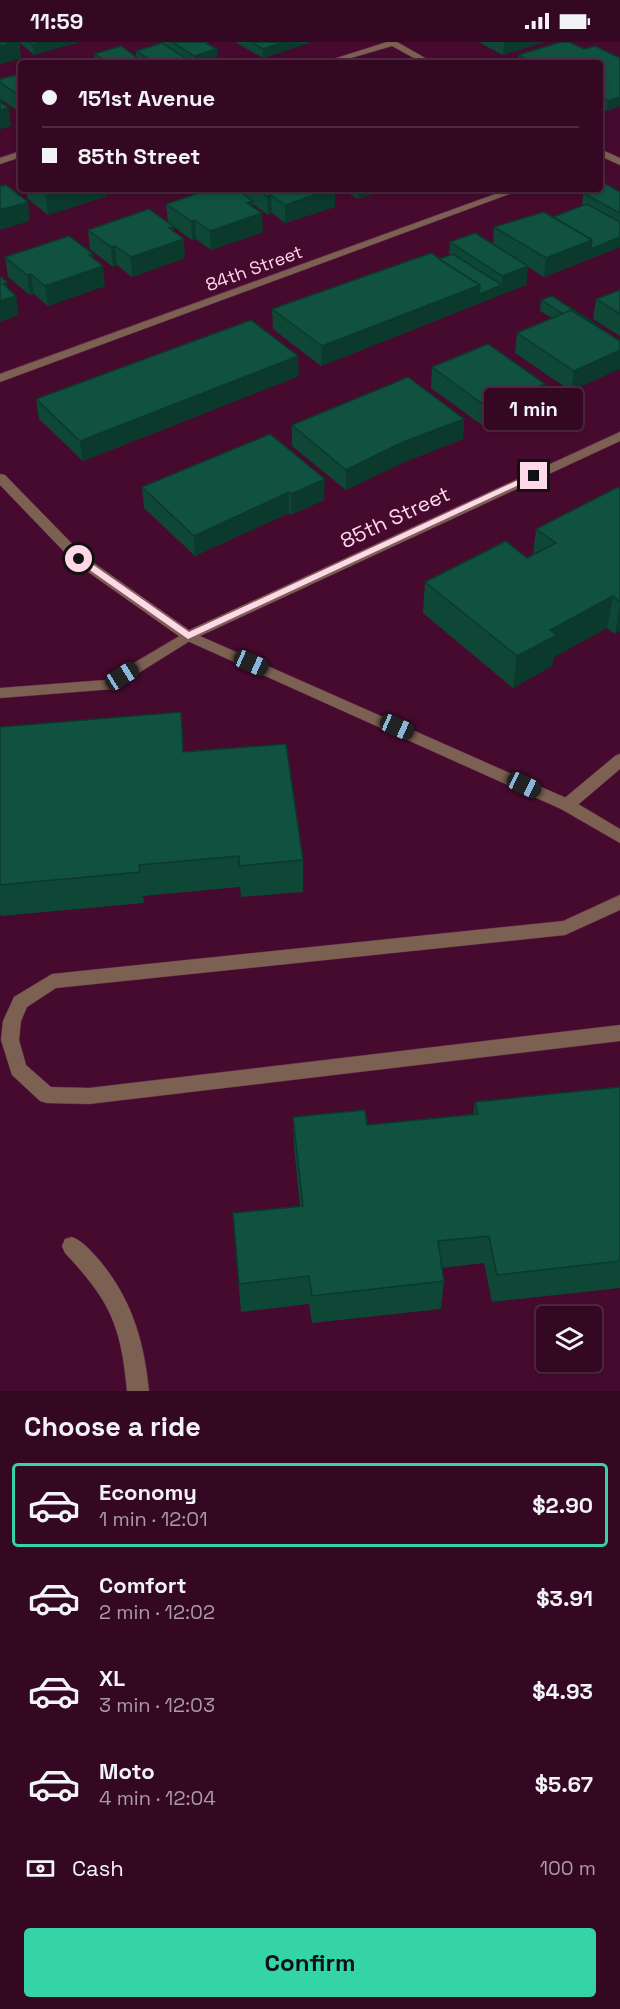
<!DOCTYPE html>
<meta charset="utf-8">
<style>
body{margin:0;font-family:"Space Grotesk",sans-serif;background:#3f162f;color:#f1f3f6;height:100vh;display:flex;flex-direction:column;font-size:22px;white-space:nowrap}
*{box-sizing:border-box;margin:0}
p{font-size:20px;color:#a99aa5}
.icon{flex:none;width:33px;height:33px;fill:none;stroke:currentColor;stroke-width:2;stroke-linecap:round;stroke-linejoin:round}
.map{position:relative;height:1349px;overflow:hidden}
.sheet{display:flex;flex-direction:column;background:#340822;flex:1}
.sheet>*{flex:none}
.hud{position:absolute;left:18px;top:18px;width:585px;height:132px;border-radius:6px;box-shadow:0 3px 9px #0003,0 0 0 2px #4e2940;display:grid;align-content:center;height:132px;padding:0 24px;background:#340822}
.controls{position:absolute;left:536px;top:1264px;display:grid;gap:12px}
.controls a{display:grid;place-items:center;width:66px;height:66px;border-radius:6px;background:#340822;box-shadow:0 3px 9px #0003,0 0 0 2px #4e2940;font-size:30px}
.end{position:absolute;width:27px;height:27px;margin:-14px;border:8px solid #fed8e9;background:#111;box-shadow:0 0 0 3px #111}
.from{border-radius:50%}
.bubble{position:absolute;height:42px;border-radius:6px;background:#340822;box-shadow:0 3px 9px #0003,0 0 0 2px #4e2940;font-size:20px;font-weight:700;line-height:42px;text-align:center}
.car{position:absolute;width:18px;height:36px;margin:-18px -9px;border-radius:8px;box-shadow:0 0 4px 2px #0007;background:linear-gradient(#222 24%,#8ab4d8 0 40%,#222 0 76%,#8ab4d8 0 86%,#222 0)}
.hud b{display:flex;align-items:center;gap:21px;height:57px;font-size:22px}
.hud b+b{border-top:2px solid #4e2940}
.hud i{width:15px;height:15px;background:#f1f3f6}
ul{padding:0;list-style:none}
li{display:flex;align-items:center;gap:18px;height:84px;margin:0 12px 9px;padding:0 12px;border:3px solid transparent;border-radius:6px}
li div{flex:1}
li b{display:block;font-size:22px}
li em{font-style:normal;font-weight:700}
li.on{border-color:#35d4a7}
li>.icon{width:54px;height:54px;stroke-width:1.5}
h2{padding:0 24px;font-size:27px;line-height:72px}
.pay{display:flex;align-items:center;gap:15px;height:66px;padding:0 24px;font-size:22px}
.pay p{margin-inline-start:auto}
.primary-button{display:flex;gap:12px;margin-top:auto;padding:12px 24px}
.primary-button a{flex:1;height:69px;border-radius:6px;background:#35d4a7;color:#111;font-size:24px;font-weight:700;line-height:69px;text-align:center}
.status{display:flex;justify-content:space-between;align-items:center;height:42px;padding:0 30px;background:#340822;direction:ltr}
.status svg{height:16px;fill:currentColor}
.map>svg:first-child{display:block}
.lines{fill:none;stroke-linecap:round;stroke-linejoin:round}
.service-casing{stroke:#632b4c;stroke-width:1}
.minor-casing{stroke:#632b4c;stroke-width:1}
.service{fill:#7c6051;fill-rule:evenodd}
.minor{fill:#7c6051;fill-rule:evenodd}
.wall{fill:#0e4736}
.shaded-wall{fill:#0b392c}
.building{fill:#10523f;stroke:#0b392c;stroke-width:1.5}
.route{fill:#fed8e9}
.labels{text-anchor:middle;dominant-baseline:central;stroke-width:5;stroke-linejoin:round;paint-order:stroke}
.far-street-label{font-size:18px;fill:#fed8e9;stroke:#460a2e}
.street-label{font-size:21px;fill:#fed8e9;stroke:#460a2e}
</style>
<div class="status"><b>11:59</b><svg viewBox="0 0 49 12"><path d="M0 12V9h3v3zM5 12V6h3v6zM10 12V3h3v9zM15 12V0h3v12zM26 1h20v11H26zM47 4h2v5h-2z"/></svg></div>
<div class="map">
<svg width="620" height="1349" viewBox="0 0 620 1349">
<rect width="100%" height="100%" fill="#460a2e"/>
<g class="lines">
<defs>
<g id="service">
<polygon points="188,589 195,594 193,597 113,647 0,656 0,646 105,638"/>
<polygon points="620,712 620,727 573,767 561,767 559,763 561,759 615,714"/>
<polygon points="620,853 620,868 565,893 56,946 27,965 21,979 19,998 26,1023 51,1045 89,1046 620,983 620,999 89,1062 47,1061 40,1059 12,1033 1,998 3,979 14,955 52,932 563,879"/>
<path d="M 72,1195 C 83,1199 92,1210 100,1219 C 132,1258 144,1299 149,1349 L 127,1349 C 121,1283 110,1259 65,1211 L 62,1204 L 65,1197 Z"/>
</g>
<g id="minor">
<polygon points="387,0 397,0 434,21 423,21 392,4 334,21 321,21"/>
<polygon points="600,107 620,116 620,123 600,114"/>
<polygon points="21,109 21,115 0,122 0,116"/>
<polygon points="509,147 523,147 0,340 0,332"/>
<polygon points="620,390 620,399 200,594 573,759 620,787 620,801 561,767 183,597 74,520 0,443 0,432 5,433 84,514 189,588"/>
</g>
</defs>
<use href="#service" class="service-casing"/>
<use href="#minor" class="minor-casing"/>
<use href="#service" class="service"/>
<use href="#minor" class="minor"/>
</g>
<g class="wall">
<polygon points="0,0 79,0 34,13 19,0 21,16 0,22"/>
<polygon points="162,0 208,0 209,3 217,7 217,21 89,21 95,19 94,12 136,16 136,9 162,1"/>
<polygon points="235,0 309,0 309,1 263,16"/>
<polygon points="478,0 544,0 503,13"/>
<polygon points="584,7 620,16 620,64 607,69 600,65 600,21 518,21 518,13"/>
<polygon points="21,32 21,70 19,70 2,58 11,84 0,87 0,37"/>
<polygon points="21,125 21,147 19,145 17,127"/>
<polygon points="21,147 106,147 107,154 48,173 27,156 27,151"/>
<polygon points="243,147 335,147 335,165 285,181 272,171 268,173 253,162 253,165 263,190 211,208 196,197 192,198 174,185 174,190 185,216 132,235 117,223 113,225 90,207 88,188 168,180 166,162 243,152"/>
<polygon points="341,147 387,147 358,157"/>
<polygon points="620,150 620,205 544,235 528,225 526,243 321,324 273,287 272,267 449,213 450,200 493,202 494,185 553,175 582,164 583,151"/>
<polygon points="93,212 93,217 105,244 48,264 34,252 30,253 8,235 5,215"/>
<polygon points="620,248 620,294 593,277 596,257"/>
<polygon points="541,258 597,283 571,349 515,311 517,291 552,276 540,269"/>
<polygon points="432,325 543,362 486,386 431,346"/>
<polygon points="299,334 83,419 39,377 36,357"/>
<polygon points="464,377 463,397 402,421 346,448 292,404 292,383"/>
<polygon points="270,392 324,458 291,473 289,471 195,514 144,466 142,445"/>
<polygon points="620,447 620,589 615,592 607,586 554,615 552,624 513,646 423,571 425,540 527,516 533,513 536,487"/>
<polygon points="0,685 184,710 303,818 303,850 241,855 240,845 143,854 144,861 1,874 0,871"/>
<polygon points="620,1045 620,1246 492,1260 484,1221 442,1226 444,1239 441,1267 312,1281 309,1262 241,1270 233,1171 300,1164 294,1105 293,1075 367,1083 473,1072 475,1060"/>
</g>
<g class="shaded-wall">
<polygon points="15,0 19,0 21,16 0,22 0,4"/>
<polygon points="44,0 79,0 34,13 33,3"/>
<polygon points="204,0 208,0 209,10 217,7 217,21 194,21 194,14"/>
<polygon points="283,0 309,1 263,16 263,7"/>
<polygon points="504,0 544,0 503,13"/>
<polygon points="21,51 21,70 19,70 17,52"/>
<polygon points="620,55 620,64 607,69 608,59"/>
<polygon points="2,56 4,67 9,66 11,84 0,87 0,57"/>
<polygon points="68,147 106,147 107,154 48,173 46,154"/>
<polygon points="332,147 335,147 335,165 285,181 285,163"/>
<polygon points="358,147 387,147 358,157"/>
<polygon points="271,153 272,171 268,173 267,154"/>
<polygon points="253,159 253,174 262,171 263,190 211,208 210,189 247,161"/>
<polygon points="28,160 30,179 0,188 0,168"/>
<polygon points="195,178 196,197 192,198 191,179"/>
<polygon points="174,185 175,200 184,197 185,216 132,235 131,215 169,186"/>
<polygon points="620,195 620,205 544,235 546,216 592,198"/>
<polygon points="115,204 117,223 113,225 111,205"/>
<polygon points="93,212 95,227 103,224 105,244 48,264 45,244 89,213"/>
<polygon points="528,224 526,243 321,324 322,304 480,243 502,243 502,234"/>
<polygon points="31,232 34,252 30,253 27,233"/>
<polygon points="7,240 9,256 16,254 19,273 0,280 0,259 3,242"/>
<polygon points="620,308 620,327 571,349 574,329"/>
<polygon points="298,314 299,334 83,419 80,399"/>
<polygon points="545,342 543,362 486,386 488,366"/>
<polygon points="464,377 463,397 402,421 346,448 346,428 403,400"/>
<polygon points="325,437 324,458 291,473 291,452"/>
<polygon points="289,450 289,471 195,514 194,494"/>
<polygon points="613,554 607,586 554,615 552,624 513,646 517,614 550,588"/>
<polygon points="620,563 620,589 615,592"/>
</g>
<g class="building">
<polygon points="0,0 15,0 0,4"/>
<polygon points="29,0 44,0 33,3"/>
<polygon points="172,0 204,0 217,7 194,14"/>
<polygon points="251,0 283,0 263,7"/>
<polygon points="561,0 569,0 584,7 595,4 620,16 620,55 608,59 600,55 600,46 601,46 600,46 600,21 551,21 547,19 541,21 533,21 518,13"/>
<polygon points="162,1 193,21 163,21 161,20 155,21 136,9"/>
<polygon points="121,4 144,21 109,21 94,12"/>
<polygon points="21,32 21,51 17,52 0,40 0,37"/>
<polygon points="0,60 9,66 0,68"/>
<polygon points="606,142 620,150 620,171 583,151 593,147 600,147 600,145"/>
<polygon points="0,143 2,144 6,143 28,160 0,168"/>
<polygon points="37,147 68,147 46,154"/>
<polygon points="211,147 235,147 253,159 247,161 262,171 210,189 195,178 191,179 166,162"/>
<polygon points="257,147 332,147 285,163 271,153 267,154"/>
<polygon points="587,162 620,180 620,195 591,207 592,198 553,175"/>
<polygon points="149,167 174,185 169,186 184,197 131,215 115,204 111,205 88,188"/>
<polygon points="544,170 592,198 546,216 494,185"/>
<polygon points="475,191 528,224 502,234 450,200"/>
<polygon points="69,194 93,212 89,213 103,224 45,244 31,232 27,233 5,215"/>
<polygon points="431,211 480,243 322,304 272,267"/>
<polygon points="453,212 502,243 479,252 480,243 439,217"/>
<polygon points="0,234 7,240 3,242 16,254 0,259"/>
<polygon points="620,248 620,272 596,257"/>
<polygon points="552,254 597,283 595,283 571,268 563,272 541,258"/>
<polygon points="571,268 620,299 620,308 574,329 517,291"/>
<polygon points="251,278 298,314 80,399 36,357"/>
<polygon points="488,302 545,342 488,366 432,325"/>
<polygon points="408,335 464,377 403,400 346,428 292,383"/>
<polygon points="270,392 325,437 291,452 289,450 194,494 142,445"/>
<polygon points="618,445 620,447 620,560 613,554 550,588 557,593 517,614 425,540 506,499 527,516 556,501 536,487"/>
<polygon points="181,670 183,710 286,702 303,818 239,824 239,814 139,823 140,830 0,843 0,685"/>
<polygon points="620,1045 620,1219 497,1233 489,1194 438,1199 444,1239 312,1254 309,1234 239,1242 233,1171 303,1164 293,1075 365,1068 367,1083 478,1072 475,1060"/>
</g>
<polygon class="route" points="531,432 538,434 188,597 74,517 82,515 189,590"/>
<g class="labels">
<g class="far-street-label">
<text transform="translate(254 226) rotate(-20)">84th Street</text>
</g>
<g class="street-label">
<text transform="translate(395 475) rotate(-25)">85th Street</text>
</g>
</g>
</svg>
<div class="controls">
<a><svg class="icon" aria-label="layers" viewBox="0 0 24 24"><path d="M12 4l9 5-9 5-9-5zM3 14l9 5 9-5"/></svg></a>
</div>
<i class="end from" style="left:79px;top:517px"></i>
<i class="end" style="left:534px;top:434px"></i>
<div class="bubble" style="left:484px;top:346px;width:99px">1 min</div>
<i class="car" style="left:251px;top:621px;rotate:114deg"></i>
<i class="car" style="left:122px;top:634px;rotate:58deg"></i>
<i class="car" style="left:397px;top:685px;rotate:114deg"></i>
<i class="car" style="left:524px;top:743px;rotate:115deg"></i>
<div class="hud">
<b><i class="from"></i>151st Avenue</b>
<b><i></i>85th Street</b>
</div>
</div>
<section class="sheet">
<h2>Choose a ride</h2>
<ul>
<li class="on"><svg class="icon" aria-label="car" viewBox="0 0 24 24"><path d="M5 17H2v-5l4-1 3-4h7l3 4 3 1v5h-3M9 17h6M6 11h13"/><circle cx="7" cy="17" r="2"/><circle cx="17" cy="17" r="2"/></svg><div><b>Economy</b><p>1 min · 12:01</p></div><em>$2.90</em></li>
<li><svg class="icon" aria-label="car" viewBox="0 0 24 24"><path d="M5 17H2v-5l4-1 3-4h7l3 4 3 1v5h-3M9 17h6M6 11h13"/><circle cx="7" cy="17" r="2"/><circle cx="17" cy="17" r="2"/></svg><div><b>Comfort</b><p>2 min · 12:02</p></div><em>$3.91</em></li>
<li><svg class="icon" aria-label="car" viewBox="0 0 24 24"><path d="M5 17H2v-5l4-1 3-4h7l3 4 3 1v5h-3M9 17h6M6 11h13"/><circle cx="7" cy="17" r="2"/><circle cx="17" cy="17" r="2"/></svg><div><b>XL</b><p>3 min · 12:03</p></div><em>$4.93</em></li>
<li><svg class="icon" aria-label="car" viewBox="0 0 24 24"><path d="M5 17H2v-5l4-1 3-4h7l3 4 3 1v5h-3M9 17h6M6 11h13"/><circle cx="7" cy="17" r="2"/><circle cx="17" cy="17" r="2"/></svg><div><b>Moto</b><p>4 min · 12:04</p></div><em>$5.67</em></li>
</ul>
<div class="pay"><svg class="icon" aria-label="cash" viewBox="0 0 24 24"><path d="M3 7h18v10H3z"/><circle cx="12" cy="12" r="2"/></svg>Cash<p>100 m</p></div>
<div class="primary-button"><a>Confirm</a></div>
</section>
